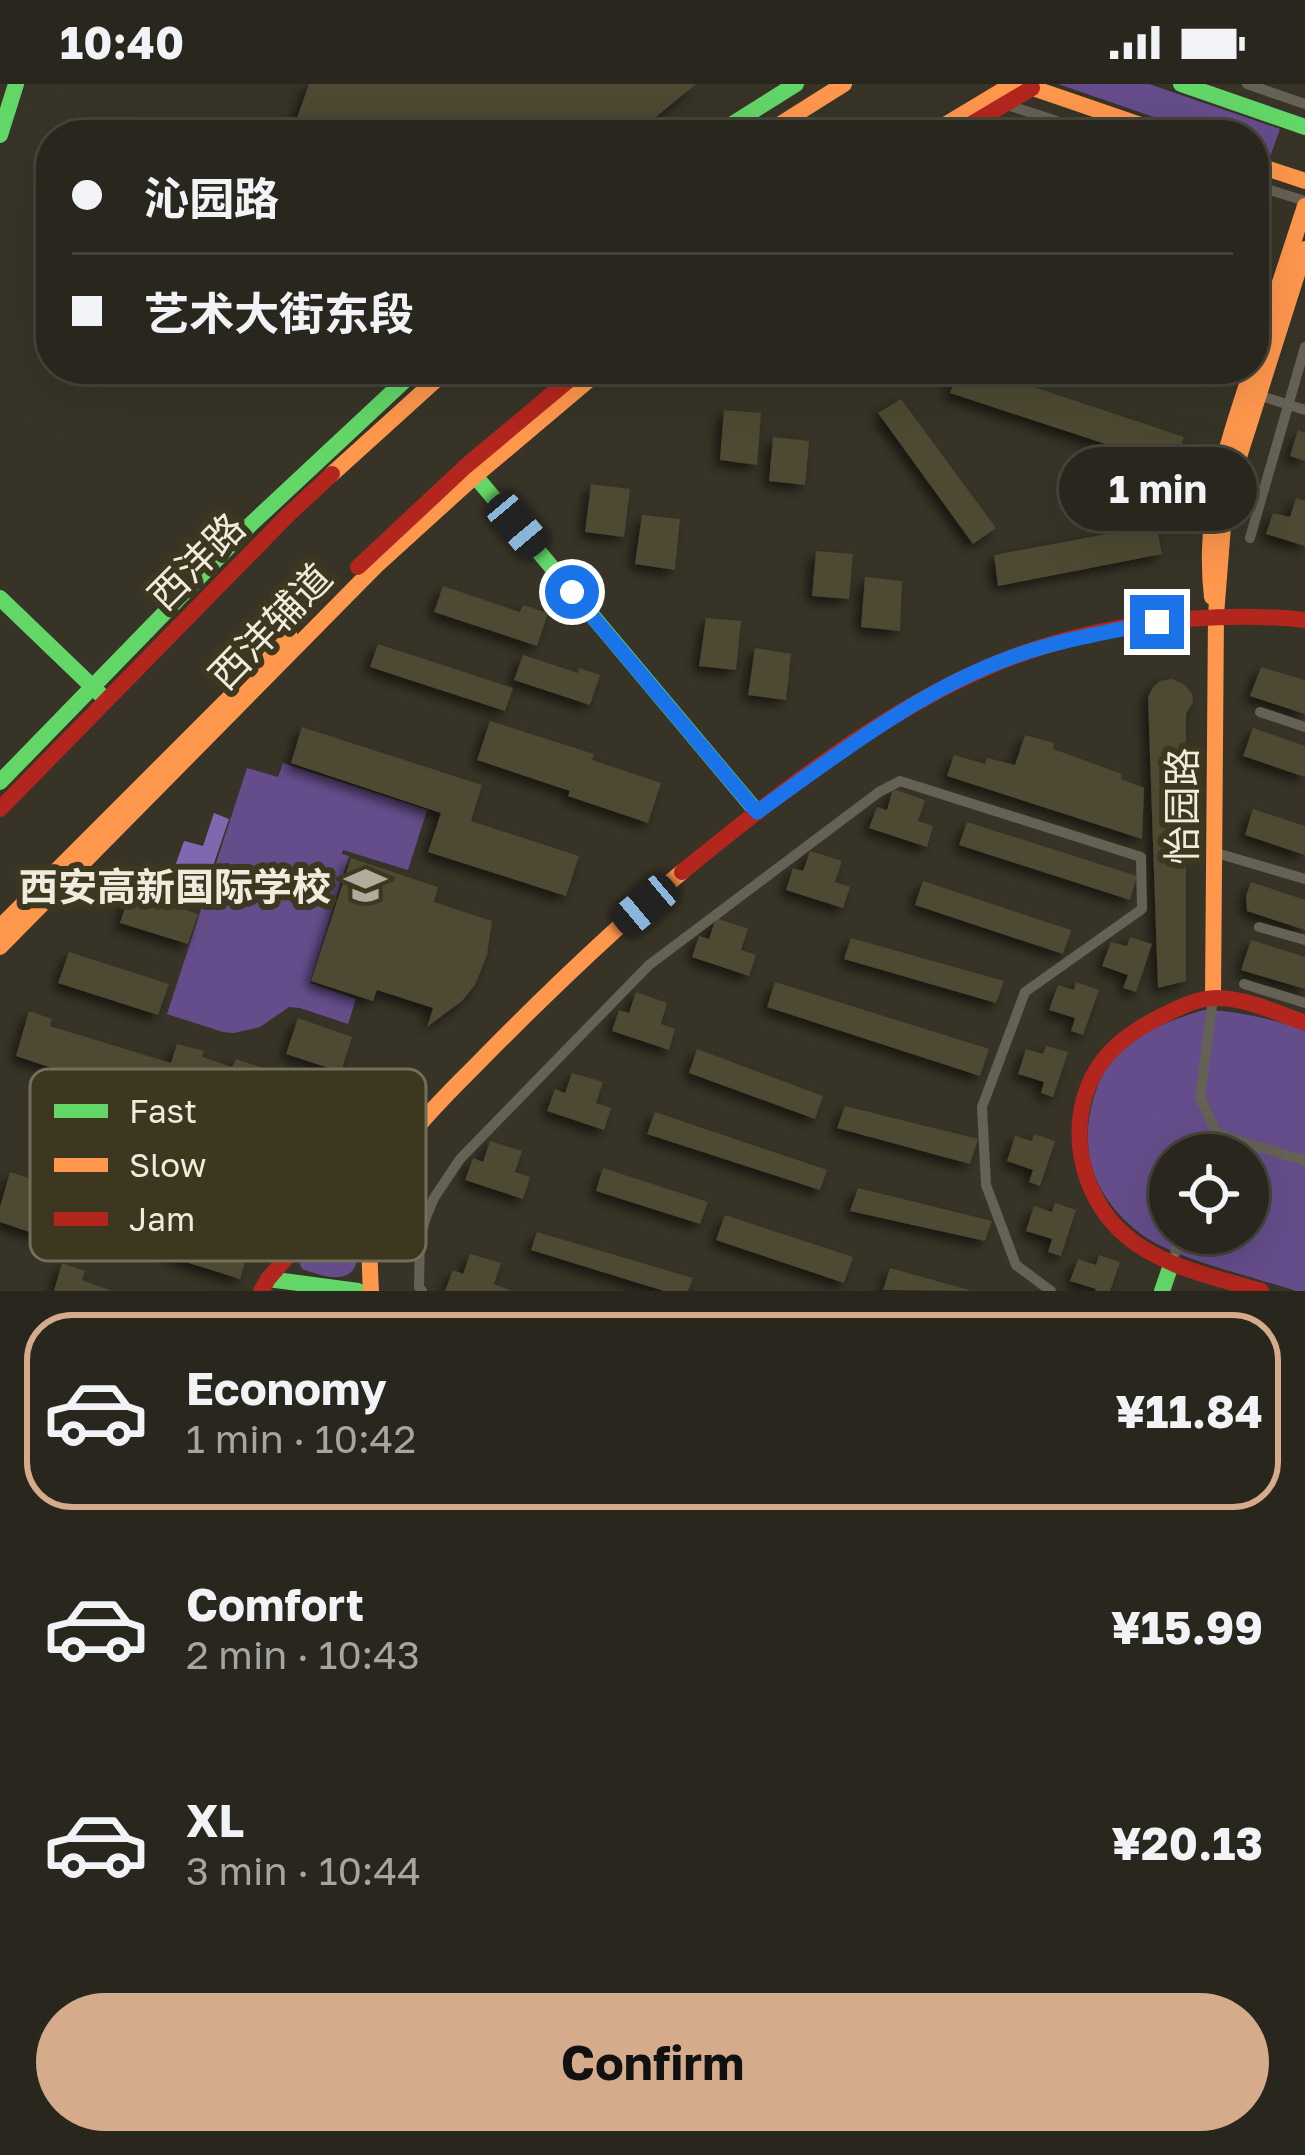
<!DOCTYPE html>
<meta charset="utf-8">
<style>
body{margin:0;font-family:"Golos Text","Noto Sans SC",sans-serif;background:#312f26;color:#f1f3f6;height:100vh;display:flex;flex-direction:column;font-size:45px;white-space:nowrap}
*{box-sizing:border-box;margin:0}
p{font-size:39px;color:#a5a5a4}
.icon{flex:none;width:66px;height:66px;fill:none;stroke:currentColor;stroke-width:2;stroke-linecap:round;stroke-linejoin:round}
.map{position:relative;height:1207px;overflow:hidden}
.sheet{display:flex;flex-direction:column;background:#29271d;flex:1}
.sheet>*{flex:none}
.hud{position:absolute;left:36px;top:36px;width:1233px;height:264px;border-radius:48px;box-shadow:0 12px 48px #0002,0 0 0 3px #45443b;display:grid;align-content:center;height:264px;padding:0 36px;background:#29271d}
.controls{position:absolute;left:1149px;top:1050px;display:grid;gap:24px}
.controls a{display:grid;place-items:center;width:120px;height:120px;border-radius:50%;background:#29271d;box-shadow:0 12px 48px #0002,0 0 0 3px #45443b;font-size:60px}
.end{position:absolute;width:54px;height:54px;margin:-27px;border:15px solid #1a73e8;background:#fff;box-shadow:0 0 0 6px #fff}
.from{border-radius:50%}
.bubble{position:absolute;height:84px;border-radius:42px;background:#29271d;box-shadow:0 12px 48px #0002,0 0 0 3px #45443b;font-size:39px;font-weight:700;line-height:84px;text-align:center}
.car{position:absolute;width:36px;height:72px;margin:-36px -18px;border-radius:15px;box-shadow:0 0 9px 3px #0007;background:linear-gradient(#222 24%,#8ab4d8 0 40%,#222 0 76%,#8ab4d8 0 86%,#222 0)}
.hud b{display:flex;align-items:center;gap:42px;height:114px;font-size:45px}
.hud b+b{border-top:3px solid #45443b}
.hud i{width:30px;height:30px;background:#f1f3f6}
ul{padding:21px 0 0;list-style:none}
li{display:flex;align-items:center;gap:36px;height:198px;margin:0 24px 18px;padding:0 12px;border:6px solid transparent;border-radius:48px}
li div{flex:1}
li b{display:block;font-size:45px}
li em{font-style:normal;font-weight:700}
li.active{border-color:#d6ab8b}
li>.icon{width:108px;height:108px;stroke-width:1.5}
.cta{display:flex;gap:24px;margin-top:auto;padding:24px 36px}
.cta a{flex:1;height:138px;border-radius:72px;background:#d6ab8b;color:#111;font-size:48px;font-weight:700;line-height:138px;text-align:center}
.status{display:flex;justify-content:space-between;align-items:center;height:84px;padding:0 60px;background:#29271d;direction:ltr}
.status svg{height:33px;fill:currentColor}
.map>svg:first-child{display:block}
.green{fill:#654d8b;fill-rule:evenodd}
.water{fill:#8167b0}
.building{fill:#4d4832;filter:url(#shadow)}
.lines{fill:none;stroke-linecap:round;stroke-linejoin:round}
.street{stroke:#656154;stroke-width:10}
.fast{stroke:#63d668;stroke-width:16}
.slow{stroke:#ff974d;stroke-width:16}
.jam{stroke:#b3261e;stroke-width:16}
.route{stroke:#1a73e8;stroke-width:15}
.labels{text-anchor:middle;dominant-baseline:central;stroke-width:12;stroke-linejoin:round;paint-order:stroke}
.street-label{font-size:39px;fill:#efebdd;stroke:#3e3720}
.poi-label{font-size:39px;font-weight:bold;fill:#efebdd;stroke:#3e3720;text-anchor:end}
.key{fill:#3e3720;stroke:#736d59;stroke-width:3}
.key-label{font-size:33px;fill:#efebdd}
</style>
<div class="status"><b>10:40</b><svg viewBox="0 0 49 12"><path d="M0 12V9h3v3zM5 12V6h3v6zM10 12V3h3v9zM15 12V0h3v12zM26 1h20v11H26zM47 4h2v5h-2z"/></svg></div>
<div class="map">
<svg width="1305" height="1207" viewBox="0 0 1305 1207">
<defs>
<filter id="shadow"><feDropShadow dx="-5.5" dy="5.5" stdDeviation="6" flood-color="#0009"/></filter>
</defs>
<rect width="100%" height="100%" fill="#373427"/>
<g class="green">
<polygon points="1058,0 1149,0 1280,45 1270,73 1254,67 1254,51 1206,51"/>
<polygon points="283,679 427,726 408,786 343,766 342,770 349,772 310,899 356,915 348,940 300,924 289,923 260,943 234,949 223,948 167,930 247,684 278,693"/>
<path d="M 1204,926 C 1240,927 1271,935 1305,946 L 1305,1207 L 1296,1207 C 1254,1193 1174,1175 1141,1150 C 1095,1115 1077,1068 1094,1013 C 1098,998 1105,984 1115,973 C 1138,948 1173,935 1204,926 ZM 1170,1071 L 1248,1071 L 1248,1149 L 1170,1149 Z"/>
<path d="M 363,1100 C 360,1116 356,1133 356,1150 C 356,1159 359,1172 356,1180 C 348,1203 317,1190 302,1185 L 298,1175 Z"/>
</g>
<polygon class="water" points="214,729 229,735 200,820 193,810 175,811 171,801 154,795 159,781 174,785 184,757 203,762"/>
<g class="building">
<polygon points="309,0 696,0 634,51 291,51"/>
<polygon points="959,285 980,285 1184,353 1162,417 1134,407 1145,373 950,309"/>
<polygon points="901,315 996,444 973,460 878,329"/>
<polygon points="724,326 761,329 757,381 720,376"/>
<polygon points="1298,346 1305,349 1305,377 1290,372"/>
<polygon points="773,353 809,357 805,401 769,397"/>
<polygon points="591,400 630,405 624,453 585,448"/>
<polygon points="1296,414 1305,417 1305,462 1266,450 1273,429 1290,433"/>
<polygon points="642,431 680,435 675,486 635,480"/>
<polygon points="1156,441 1162,470 998,502 994,471"/>
<polygon points="816,467 853,470 849,515 812,512"/>
<polygon points="865,493 902,497 900,547 861,543"/>
<polygon points="443,502 520,528 523,521 548,529 537,562 434,528"/>
<polygon points="706,534 741,537 736,586 699,582"/>
<polygon points="378,560 513,604 505,627 370,583"/>
<polygon points="755,564 791,570 786,616 748,611"/>
<polygon points="523,571 578,589 579,584 600,591 590,621 514,596"/>
<polygon points="1261,583 1305,596 1305,630 1250,612"/>
<polygon points="1172,595 1185,601 1192,610 1193,618 1186,630 1186,897 1158,904 1148,613 1153,603 1160,597"/>
<polygon points="490,637 594,670 592,676 661,699 648,739 568,712 570,707 477,676"/>
<polygon points="302,643 482,701 471,737 579,772 566,812 428,768 441,729 291,679"/>
<polygon points="1253,644 1305,662 1305,693 1243,672"/>
<polygon points="1025,651 1054,659 1053,665 1122,690 1121,695 1144,704 1142,755 947,692 954,671 985,680 987,674 1015,681"/>
<polygon points="893,705 925,716 918,737 933,742 927,763 869,744 877,723 887,726"/>
<polygon points="1253,725 1305,742 1305,771 1245,751"/>
<polygon points="967,738 1137,792 1130,816 959,761"/>
<polygon points="810,767 842,777 835,798 850,803 843,824 786,806 793,784 803,787"/>
<polygon points="351,774 438,803 434,818 492,837 487,871 475,901 462,917 427,943 433,924 377,906 373,917 311,897"/>
<polygon points="923,797 1071,846 1063,870 915,821"/>
<polygon points="1251,798 1305,816 1305,846 1247,827 1246,812"/>
<polygon points="130,808 198,830 188,860 120,839"/>
<polygon points="716,834 748,845 741,866 756,871 749,892 692,873 699,852 709,855"/>
<polygon points="1130,853 1152,860 1136,908 1123,904 1128,891 1102,882 1111,858 1127,862"/>
<polygon points="851,854 1004,897 996,919 844,875"/>
<polygon points="1251,856 1305,873 1305,905 1241,886"/>
<polygon points="69,868 169,900 158,931 58,899"/>
<polygon points="775,898 989,965 980,992 767,923"/>
<polygon points="1076,898 1099,906 1083,951 1071,947 1075,934 1049,926 1058,901 1074,906"/>
<polygon points="636,908 667,919 661,940 675,945 669,966 612,947 619,926 629,929"/>
<polygon points="29,927 52,935 50,942 171,979 177,960 204,967 202,973 232,983 236,975 344,1011 328,1059 244,1031 242,1038 178,1016 172,1032 101,1010 103,1001 16,972"/>
<polygon points="298,934 352,953 341,988 286,970"/>
<polygon points="1046,962 1068,968 1053,1013 1041,1009 1044,998 1018,990 1026,965 1043,970"/>
<polygon points="697,965 823,1012 815,1035 689,989"/>
<polygon points="572,989 603,998 596,1019 611,1024 604,1046 547,1027 555,1005 565,1009"/>
<polygon points="845,1022 978,1055 970,1080 837,1044"/>
<polygon points="655,1028 827,1086 820,1106 647,1050"/>
<polygon points="1034,1050 1055,1057 1040,1102 1029,1098 1033,1086 1007,1077 1015,1052 1032,1057"/>
<polygon points="490,1057 522,1067 515,1088 530,1093 523,1115 465,1096 473,1074 483,1078"/>
<polygon points="603,1084 708,1118 700,1140 596,1107"/>
<polygon points="10,1088 189,1146 187,1155 246,1175 240,1195 173,1174 175,1168 91,1140 83,1166 0,1138 0,1123"/>
<polygon points="858,1104 992,1137 985,1157 850,1127"/>
<polygon points="1055,1119 1076,1126 1061,1172 1048,1168 1052,1155 1026,1147 1034,1122 1052,1128"/>
<polygon points="725,1131 853,1173 844,1199 716,1156"/>
<polygon points="537,1148 693,1194 688,1207 664,1207 531,1166"/>
<polygon points="470,1170 501,1179 494,1200 512,1207 445,1207 453,1186 463,1190"/>
<polygon points="1099,1171 1120,1178 1110,1207 1095,1207 1096,1205 1070,1197 1078,1175 1096,1181"/>
<polygon points="62,1179 85,1187 82,1196 112,1207 54,1207"/>
<polygon points="890,1184 969,1206 969,1207 883,1206"/>
</g>
<g class="lines">
<g class="street">
<polyline points="1247,0 1305,20"/>
<polyline points="1004,20 1100,51"/>
<polyline points="1254,101 1305,117"/>
<polyline points="1258,311 1305,326"/>
<polyline points="1250,454 1305,263"/>
<polyline points="1260,628 1305,643"/>
<polyline points="1213,768 1305,795"/>
<polyline points="1259,843 1305,856"/>
<polyline points="1244,900 1305,919"/>
<polyline points="1217,1050 1305,1077"/>
<polyline points="1209,1071 1217,1050 1200,1013 1213,914"/>
<polyline points="1172,1178 1182,1149"/>
<polyline points="422,1207 419,1203 420,1154 426,1133 434,1114 460,1075 649,881 879,708 900,697 1141,773 1142,825 1025,908 982,1023 986,1101 1016,1181 1051,1207"/>
</g>
<g class="fast">
<polyline points="1181,0 1305,43"/>
<polyline points="0,51 16,0"/>
<polyline points="715,51 796,0"/>
<polyline points="471,387 757,728"/>
<polyline points="0,514 100,610"/>
<polyline points="0,698 250,441 417,285"/>
<polyline points="268,1195 358,1207"/>
<polyline points="1162,1207 1172,1178"/>
</g>
<g class="slow">
<polyline points="1021,0 1170,51"/>
<polyline points="763,51 844,0"/>
<polyline points="928,51 1013,0"/>
<polyline points="1254,80 1305,97"/>
<polyline points="1254,278 1305,122"/>
<polyline points="332,390 448,285"/>
<path d="M 1212,513 C 1202,432 1227,361 1252,285"/>
<polyline points="0,843 290,553"/>
<polyline points="0,863 378,480 475,392 602,285"/>
<polyline points="1213,914 1216,531 1225,417 1305,165"/>
<path d="M 371,1207 C 369,1174 368,1139 379,1107 C 398,1055 443,1015 480,977 C 545,911 611,847 682,788"/>
</g>
<g class="jam">
<polyline points="953,51 1032,4"/>
<polyline points="358,483 466,382 582,285"/>
<polyline points="0,725 288,431 332,390"/>
<path d="M 682,788 C 770,716 883,627 988,583 C 1083,542 1203,525 1305,536"/>
<polyline points="261,1207 268,1195 363,1085 403,1055"/>
<path d="M 1261,1207 C 1215,1193 1162,1183 1125,1151 C 1078,1111 1064,1034 1099,982 C 1114,959 1139,943 1164,931 C 1180,923 1198,914 1216,914 C 1247,914 1277,929 1305,939"/>
</g>
</g>
<g class="lines">
<path class="route" d="M 572,508 L 757,728 C 837,671 918,607 1012,573 C 1059,556 1108,548 1157,538"/>
</g>
<defs>
<symbol id="school-bare" viewBox="-9 -9 18 18"><path d="M0-5L7-2L0 1L-7-2ZM-4 1L0 2.5L4 1V4Q0 6-4 4Z" fill="#afab9d" stroke="#3e3720" stroke-width="2.5" paint-order="stroke"/></symbol>
</defs>
<g fill-rule="evenodd">
<use href="#school-bare" x="336" y="772" width="59" height="59"/>
</g>
<g class="labels">
<g class="street-label">
<text transform="translate(196 477) rotate(-45)">西沣路</text>
<text transform="translate(270 542) rotate(-46)">西沣辅道</text>
<text transform="translate(1181 722) rotate(-90)">怡园路</text>
</g>
<g class="poi-label">
<text x="331" y="802">西安高新国际学校</text>
</g>
</g>
<rect x="30" y="985" width="396" height="192" rx="18" class="key"/>
<rect x="54" y="1020" width="54" height="14" fill="#63d668"/>
<rect x="54" y="1074" width="54" height="14" fill="#ff974d"/>
<rect x="54" y="1128" width="54" height="14" fill="#b3261e"/>
<g class="key-label">
<text x="129" y="1039">Fast</text>
<text x="129" y="1093">Slow</text>
<text x="129" y="1147">Jam</text>
</g>
</svg>
<div class="controls">
<a><svg class="icon" aria-label="locate" viewBox="0 0 24 24"><circle cx="12" cy="12" r="6"/><path d="M12 2v4M12 18v4M2 12h4M18 12h4"/></svg></a>
</div>
<i class="end from" style="left:572px;top:508px"></i>
<i class="end" style="left:1157px;top:538px"></i>
<div class="bubble" style="left:1059px;top:363px;width:198px">1 min</div>
<i class="car" style="left:517px;top:441px;rotate:140deg"></i>
<i class="car" style="left:645px;top:821px;rotate:230deg"></i>
<div class="hud">
<b><i class="from"></i>沁园路</b>
<b><i></i>艺术大街东段</b>
</div>
</div>
<section class="sheet">
<ul>
<li class="active"><svg class="icon" aria-label="car" viewBox="0 0 24 24"><path d="M5 17H2v-5l4-1 3-4h7l3 4 3 1v5h-3M9 17h6M6 11h13"/><circle cx="7" cy="17" r="2"/><circle cx="17" cy="17" r="2"/></svg><div><b>Economy</b><p>1 min · 10:42</p></div><em>¥11.84</em></li>
<li><svg class="icon" aria-label="car" viewBox="0 0 24 24"><path d="M5 17H2v-5l4-1 3-4h7l3 4 3 1v5h-3M9 17h6M6 11h13"/><circle cx="7" cy="17" r="2"/><circle cx="17" cy="17" r="2"/></svg><div><b>Comfort</b><p>2 min · 10:43</p></div><em>¥15.99</em></li>
<li><svg class="icon" aria-label="car" viewBox="0 0 24 24"><path d="M5 17H2v-5l4-1 3-4h7l3 4 3 1v5h-3M9 17h6M6 11h13"/><circle cx="7" cy="17" r="2"/><circle cx="17" cy="17" r="2"/></svg><div><b>XL</b><p>3 min · 10:44</p></div><em>¥20.13</em></li>
</ul>
<div class="cta"><a>Confirm</a></div>
</section>
